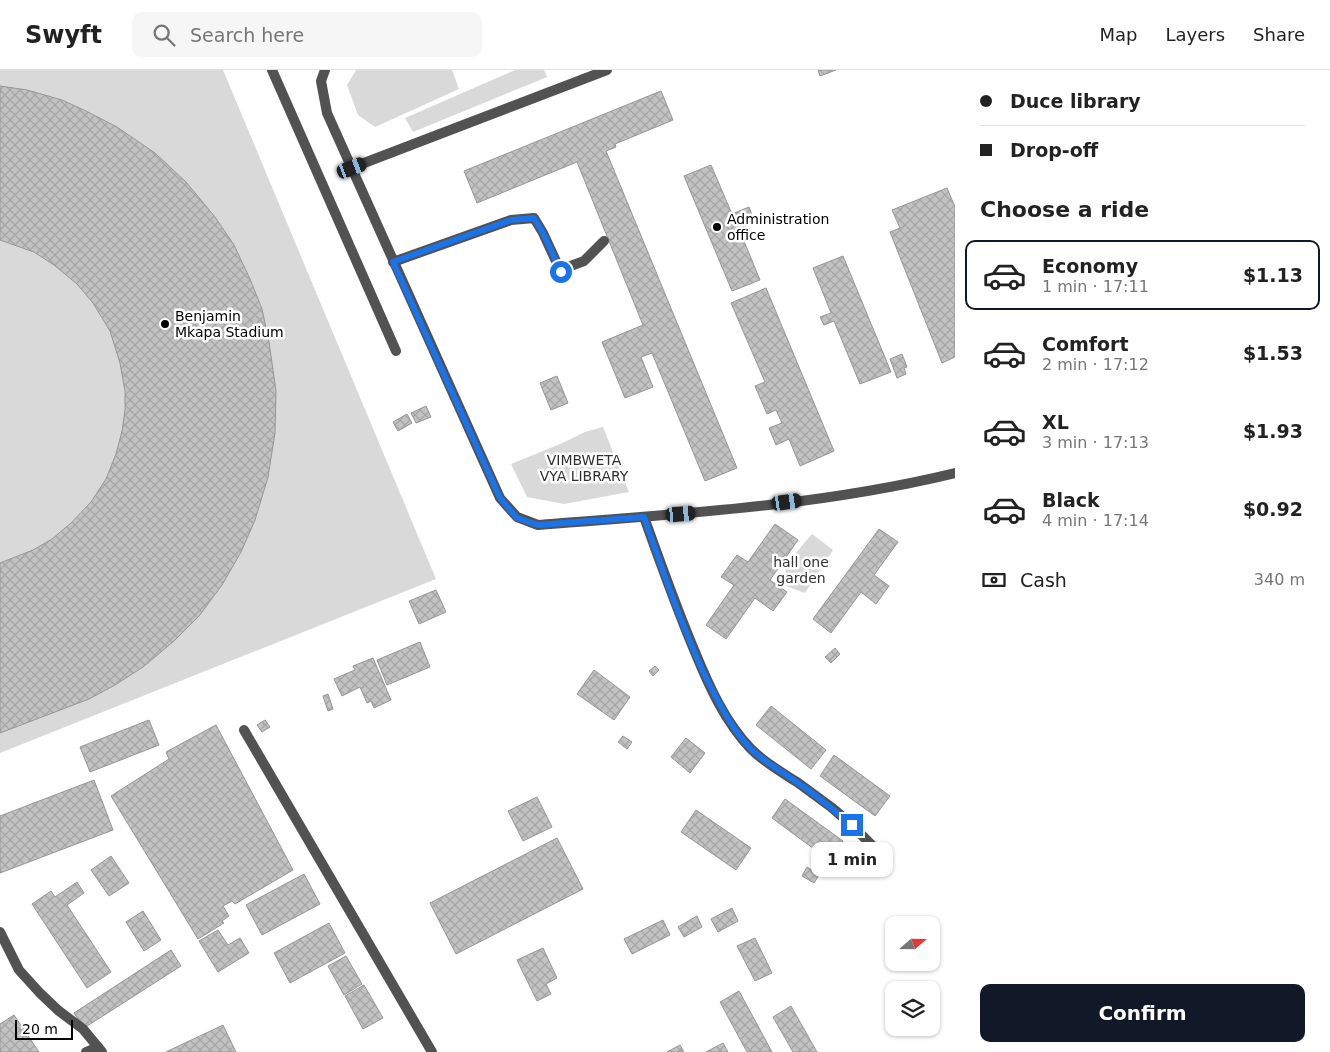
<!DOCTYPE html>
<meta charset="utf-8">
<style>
body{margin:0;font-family:"DejaVu Sans",sans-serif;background:#f6f6f6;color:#222;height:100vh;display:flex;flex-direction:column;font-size:19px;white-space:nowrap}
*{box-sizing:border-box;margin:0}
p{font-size:16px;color:#767676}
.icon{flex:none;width:28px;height:28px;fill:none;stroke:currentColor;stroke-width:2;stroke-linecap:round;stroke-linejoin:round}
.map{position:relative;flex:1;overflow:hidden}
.side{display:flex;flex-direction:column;background:#fff;width:375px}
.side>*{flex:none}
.banner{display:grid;align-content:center;height:110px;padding:0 25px;background:#fff}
.needle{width:32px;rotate:70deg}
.fabs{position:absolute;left:885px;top:846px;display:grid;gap:10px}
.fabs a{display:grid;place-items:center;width:55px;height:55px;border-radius:10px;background:#fff;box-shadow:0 1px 4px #0004;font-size:25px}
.scale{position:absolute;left:15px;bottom:12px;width:58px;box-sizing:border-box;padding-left:5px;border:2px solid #000;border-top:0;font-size:14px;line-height:18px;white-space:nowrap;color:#000;-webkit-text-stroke:4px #fff;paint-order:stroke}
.end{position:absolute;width:22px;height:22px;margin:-11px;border:6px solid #1a73e8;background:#fff;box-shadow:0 0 0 2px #fff}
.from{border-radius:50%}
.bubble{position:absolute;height:35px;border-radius:10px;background:#fff;box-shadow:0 1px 4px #0004;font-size:16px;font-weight:600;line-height:35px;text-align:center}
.car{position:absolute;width:15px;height:30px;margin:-15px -8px;border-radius:6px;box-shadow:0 0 4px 1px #0007;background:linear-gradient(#222 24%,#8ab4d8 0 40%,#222 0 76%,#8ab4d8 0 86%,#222 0)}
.banner b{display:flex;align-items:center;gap:18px;height:48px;font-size:19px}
.banner b+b{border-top:1px solid #e0e0e0}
.banner i{width:12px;height:12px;background:#222}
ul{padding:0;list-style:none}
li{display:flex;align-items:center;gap:15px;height:70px;margin:0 10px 8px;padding:0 15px;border:2px solid transparent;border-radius:10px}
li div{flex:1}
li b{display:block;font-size:19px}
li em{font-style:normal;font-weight:600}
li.current{border-color:#111827}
li>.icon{width:45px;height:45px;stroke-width:1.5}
h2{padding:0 25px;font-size:22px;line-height:60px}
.pay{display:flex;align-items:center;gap:12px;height:55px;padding:0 25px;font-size:19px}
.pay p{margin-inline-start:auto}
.button{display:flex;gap:10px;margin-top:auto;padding:10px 25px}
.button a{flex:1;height:58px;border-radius:10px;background:#111827;color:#fff;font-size:20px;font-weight:600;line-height:58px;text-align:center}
header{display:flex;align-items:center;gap:30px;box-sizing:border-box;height:70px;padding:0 25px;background:#fff;border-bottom:1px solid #e0e0e0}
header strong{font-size:24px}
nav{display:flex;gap:28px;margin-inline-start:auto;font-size:18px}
.search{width:350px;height:45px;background:#f6f6f6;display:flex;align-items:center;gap:12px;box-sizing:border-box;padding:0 18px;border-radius:10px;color:#767676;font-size:19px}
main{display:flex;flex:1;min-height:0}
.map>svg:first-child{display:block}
.park{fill:#d9d9d9}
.building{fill:url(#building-cross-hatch);stroke:#969696}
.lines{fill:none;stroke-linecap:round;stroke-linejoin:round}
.lane{stroke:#525252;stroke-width:10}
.street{stroke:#525252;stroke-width:10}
.route{stroke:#1a73e8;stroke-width:6}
.poi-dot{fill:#000;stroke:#fff;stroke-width:2}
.labels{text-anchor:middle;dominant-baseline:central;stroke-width:5;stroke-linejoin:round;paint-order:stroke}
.poi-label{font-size:14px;fill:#000;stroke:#fff;text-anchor:start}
.park-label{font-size:14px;fill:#303030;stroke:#fff}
</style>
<header>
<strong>Swyft</strong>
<div class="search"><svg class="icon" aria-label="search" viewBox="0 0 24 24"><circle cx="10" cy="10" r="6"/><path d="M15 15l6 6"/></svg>Search here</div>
<nav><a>Map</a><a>Layers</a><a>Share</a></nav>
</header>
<main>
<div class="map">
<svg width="955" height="982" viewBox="0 0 955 982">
<defs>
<pattern id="building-cross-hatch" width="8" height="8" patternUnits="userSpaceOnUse" patternTransform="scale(1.25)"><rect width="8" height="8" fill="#c2c2c2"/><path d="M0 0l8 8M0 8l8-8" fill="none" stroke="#a5a5a5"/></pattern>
</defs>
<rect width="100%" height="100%" fill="#fff"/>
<g class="park">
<polygon points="0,0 223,0 436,509 0,683"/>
<polygon points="356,0 452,0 459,19 375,57 358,45 347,15"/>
<polygon points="515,0 544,0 547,7 413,62 405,48"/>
<polygon points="603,357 629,422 564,434 527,427 511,394 560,374 585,362"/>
<polygon points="812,464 833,480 805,523 783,515 786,502 784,497"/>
</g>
<g class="building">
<polygon points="818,0 836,0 820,6"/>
<polygon points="0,16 27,20 62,30 86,41 117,57 155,83 186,112 215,147 234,175 250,209 262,239 269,272 276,321 275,363 268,407 255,450 241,482 222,515 199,546 174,571 143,597 115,615 89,629 0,663 0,493 33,480 52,469 71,453 91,432 106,409 116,384 122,361 125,340 125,321 120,293 110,261 93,233 77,214 54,195 34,182 0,170"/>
<polygon points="661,21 673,50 615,74 616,77 606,81 737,398 705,411 652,283 641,287 653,317 625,328 602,272 643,255 577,92 477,133 464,101"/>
<polygon points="711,95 732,144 749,137 755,153 739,159 760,210 732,221 684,106"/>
<polygon points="947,118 955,137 955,271 954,271 955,274 955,287 942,293 890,162 900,158 892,140"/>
<polygon points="843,186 891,302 860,314 834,251 824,255 820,247 831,243 813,198"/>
<polygon points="766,218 834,381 800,396 789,369 776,375 769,358 782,353 776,340 767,344 755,316 765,312 731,233"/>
<polygon points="902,284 907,297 904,298 906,304 897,308 890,289"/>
<polygon points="557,306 568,333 551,340 540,313"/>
<polygon points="426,336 431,347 416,353 411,343"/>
<polygon points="407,344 412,353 398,361 393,352"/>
<polygon points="775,454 798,470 770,510 787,522 773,541 755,528 726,569 706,555 734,515 721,507 737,485 748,492"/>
<polygon points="879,459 898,472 874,505 889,516 876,534 861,522 831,563 813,549"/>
<polygon points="436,520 446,542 419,554 409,531"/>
<polygon points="420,572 430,597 387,615 377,590"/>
<polygon points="835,578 840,584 831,593 825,587"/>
<polygon points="373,588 391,630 374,638 371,631 367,633 360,617 342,626 334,609 355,600 353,596"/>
<polygon points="655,596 659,600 653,606 649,601"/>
<polygon points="594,600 630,627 614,650 577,624"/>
<polygon points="328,624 333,639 328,641 323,626"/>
<polygon points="771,636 826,680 811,699 756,655"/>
<polygon points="149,650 159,675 90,702 80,677"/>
<polygon points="265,650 270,657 262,662 257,655"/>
<polygon points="216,655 293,800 235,834 232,831 223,836 229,846 222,851 224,853 198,869 111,726 169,689 166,682"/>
<polygon points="623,666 632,672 627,679 618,672"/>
<polygon points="686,668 705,683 690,703 671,687"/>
<polygon points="834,685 890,726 875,746 820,706"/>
<polygon points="94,710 113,760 0,803 0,746"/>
<polygon points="537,727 552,757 523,771 508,741"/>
<polygon points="785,729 843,771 829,790 772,748"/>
<polygon points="696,740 751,778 736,800 681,762"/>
<polygon points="557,768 583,819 456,884 430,833"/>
<polygon points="111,786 129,813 109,826 91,800"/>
<polygon points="807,797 819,805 814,813 802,806"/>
<polygon points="304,804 320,834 262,865 246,835"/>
<polygon points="77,812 84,823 67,835 111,902 87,918 32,834 51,821 55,827"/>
<polygon points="732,838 738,851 718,862 711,849"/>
<polygon points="143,841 161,870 144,881 126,852"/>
<polygon points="697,846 702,857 684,867 678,857"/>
<polygon points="663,850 670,865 632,884 624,869"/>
<polygon points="329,853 345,883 290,913 274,883"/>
<polygon points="218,860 228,875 240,868 249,883 218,902 199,871"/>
<polygon points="755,868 772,903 755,911 737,876"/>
<polygon points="543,878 557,908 546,914 551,924 537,931 517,890"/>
<polygon points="171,880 181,896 84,958 74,943"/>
<polygon points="346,886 362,914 344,925 328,896"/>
<polygon points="364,915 383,948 363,959 345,926"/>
<polygon points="739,921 772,982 747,982 720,932"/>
<polygon points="791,936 817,982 793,982 773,947"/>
<polygon points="14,945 39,982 0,982 0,954"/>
<polygon points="223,955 236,982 166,982"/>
<polygon points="723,973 728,982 706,982"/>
<polygon points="680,975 684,982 667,982"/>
</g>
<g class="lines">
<g class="lane">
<polyline points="272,0 396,281"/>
<path d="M 325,0 L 321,11 L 327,43 L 500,428 L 517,447 L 538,455 C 678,444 819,436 955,403"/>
<polyline points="351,98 607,0"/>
<path d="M 644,447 C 660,492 676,537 695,582 C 709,616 725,652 751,679 C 765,693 781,702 797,712 C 808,720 820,729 831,737 C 852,754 870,773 888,792"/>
<polyline points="244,660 432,982"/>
<polyline points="0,862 19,900 39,922 59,941 83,959 102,982"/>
<polyline points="86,982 98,977"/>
</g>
<polyline class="street" points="393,192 511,150 534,148 543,163 561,202 568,197 584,191 604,171"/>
</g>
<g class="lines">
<path class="route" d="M 561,202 L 543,163 L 534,148 L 511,150 L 393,192 L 500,428 L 517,448 L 538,455 L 644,447 C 663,502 682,557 707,610 C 720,635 732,660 752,680 C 766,693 782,702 798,713 C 817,726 834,740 852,755"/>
</g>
<g class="poi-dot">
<circle cx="717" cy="157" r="5"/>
<circle cx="165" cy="254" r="5"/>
</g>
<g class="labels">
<g class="poi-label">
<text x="727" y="149">Administration<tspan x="727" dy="16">office</tspan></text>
<text x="175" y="246">Benjamin<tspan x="175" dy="16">Mkapa Stadium</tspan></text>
</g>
<g class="park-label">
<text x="584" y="390">VIMBWETA<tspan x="584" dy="16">VYA LIBRARY</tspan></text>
<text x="801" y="492">hall one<tspan x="801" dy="16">garden</tspan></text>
</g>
</g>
</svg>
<div class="fabs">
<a><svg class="needle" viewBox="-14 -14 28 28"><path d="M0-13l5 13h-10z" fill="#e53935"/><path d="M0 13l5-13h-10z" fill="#767676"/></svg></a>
<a><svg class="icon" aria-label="layers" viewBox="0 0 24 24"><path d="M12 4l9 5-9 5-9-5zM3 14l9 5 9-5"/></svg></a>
</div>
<div class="scale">20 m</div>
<i class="end from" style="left:561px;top:202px"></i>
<i class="end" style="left:852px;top:755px"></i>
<div class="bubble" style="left:811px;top:772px;width:82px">1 min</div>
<i class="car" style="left:352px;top:98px;rotate:69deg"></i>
<i class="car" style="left:787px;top:432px;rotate:82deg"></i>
<i class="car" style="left:681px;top:444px;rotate:85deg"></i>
</div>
<section class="side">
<div class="banner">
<b><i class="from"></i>Duce library</b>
<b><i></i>Drop-off</b>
</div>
<h2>Choose a ride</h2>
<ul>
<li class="current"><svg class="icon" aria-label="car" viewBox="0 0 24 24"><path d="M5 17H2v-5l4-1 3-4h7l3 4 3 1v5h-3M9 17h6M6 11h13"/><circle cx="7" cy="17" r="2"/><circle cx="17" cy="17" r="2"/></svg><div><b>Economy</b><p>1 min · 17:11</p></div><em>$1.13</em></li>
<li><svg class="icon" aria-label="car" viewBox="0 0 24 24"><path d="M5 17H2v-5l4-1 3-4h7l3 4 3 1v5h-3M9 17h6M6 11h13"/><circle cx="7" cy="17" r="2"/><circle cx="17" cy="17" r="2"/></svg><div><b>Comfort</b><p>2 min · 17:12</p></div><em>$1.53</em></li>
<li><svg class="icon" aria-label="car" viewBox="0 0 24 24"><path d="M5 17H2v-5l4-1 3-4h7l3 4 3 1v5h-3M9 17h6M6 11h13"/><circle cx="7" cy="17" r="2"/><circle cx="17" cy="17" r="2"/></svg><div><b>XL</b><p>3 min · 17:13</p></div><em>$1.93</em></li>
<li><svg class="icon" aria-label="car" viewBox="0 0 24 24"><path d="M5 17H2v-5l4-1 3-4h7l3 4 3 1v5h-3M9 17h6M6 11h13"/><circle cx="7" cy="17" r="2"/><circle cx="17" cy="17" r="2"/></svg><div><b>Black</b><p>4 min · 17:14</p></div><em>$0.92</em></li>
</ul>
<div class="pay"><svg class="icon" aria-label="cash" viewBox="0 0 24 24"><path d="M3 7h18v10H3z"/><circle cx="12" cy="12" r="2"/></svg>Cash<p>340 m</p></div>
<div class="button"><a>Confirm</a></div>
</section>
</main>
